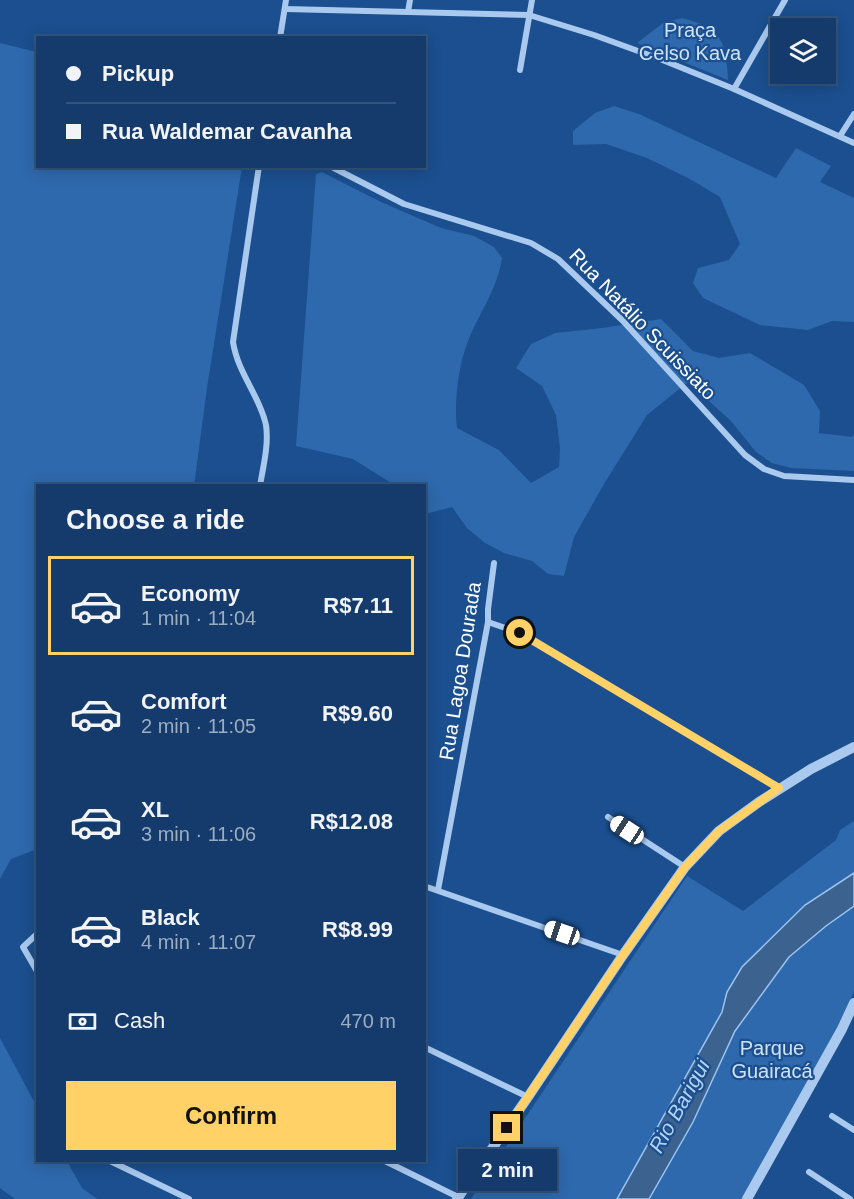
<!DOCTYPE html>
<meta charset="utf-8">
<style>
body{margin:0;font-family:Arial,sans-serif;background:#214673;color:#f1f3f6;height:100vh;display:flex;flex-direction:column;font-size:22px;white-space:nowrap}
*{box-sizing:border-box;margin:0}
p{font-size:20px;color:#9dadc1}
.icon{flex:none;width:33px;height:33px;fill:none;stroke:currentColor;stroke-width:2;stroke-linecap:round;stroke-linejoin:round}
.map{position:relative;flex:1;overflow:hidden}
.panel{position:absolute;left:36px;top:484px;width:390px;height:678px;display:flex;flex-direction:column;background:#143b6b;border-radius:0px;box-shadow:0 3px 15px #0003,0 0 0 2px #33557e}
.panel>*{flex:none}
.top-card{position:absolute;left:36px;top:36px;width:390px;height:132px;border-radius:0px;box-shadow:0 3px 15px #0003,0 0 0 2px #33557e;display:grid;align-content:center;height:132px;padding:0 30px;background:#143b6b}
.tools{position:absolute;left:770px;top:18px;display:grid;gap:12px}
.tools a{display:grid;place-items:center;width:66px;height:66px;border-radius:0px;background:#143b6b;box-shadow:0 3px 15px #0003,0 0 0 2px #33557e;font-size:30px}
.end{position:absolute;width:27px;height:27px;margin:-14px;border:8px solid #ffd166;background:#111;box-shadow:0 0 0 3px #111}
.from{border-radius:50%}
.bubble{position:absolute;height:42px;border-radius:0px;background:#143b6b;box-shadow:0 3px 15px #0003,0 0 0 2px #33557e;font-size:20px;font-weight:700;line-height:42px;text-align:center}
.car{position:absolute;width:18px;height:36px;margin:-18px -9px;border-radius:8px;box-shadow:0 0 4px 2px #0007;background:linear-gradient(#fff 24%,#345 0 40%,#fff 0 76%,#345 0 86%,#fff 0)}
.top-card b{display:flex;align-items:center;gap:21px;height:57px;font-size:22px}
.top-card b+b{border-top:2px solid #33557e}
.top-card i{width:15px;height:15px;background:#f1f3f6}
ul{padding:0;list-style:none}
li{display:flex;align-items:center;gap:18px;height:99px;margin:0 12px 9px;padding:0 18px;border:3px solid transparent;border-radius:0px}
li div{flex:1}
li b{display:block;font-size:22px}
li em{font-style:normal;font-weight:700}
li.selected{border-color:#ffd166}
li>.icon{width:54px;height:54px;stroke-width:1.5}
h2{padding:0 30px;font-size:27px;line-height:72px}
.pay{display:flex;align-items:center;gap:15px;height:66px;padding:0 30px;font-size:22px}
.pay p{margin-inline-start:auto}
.action{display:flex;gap:12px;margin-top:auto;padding:12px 30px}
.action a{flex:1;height:69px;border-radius:0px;background:#ffd166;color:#111;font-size:24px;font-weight:700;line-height:69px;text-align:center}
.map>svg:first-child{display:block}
.green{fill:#2e69ad}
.water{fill:#3c6290;stroke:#9cc4f0;stroke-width:1.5}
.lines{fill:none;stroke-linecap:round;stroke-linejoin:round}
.minor{stroke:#a9c9ee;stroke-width:6}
.tertiary{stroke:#a9c9ee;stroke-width:10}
.route{stroke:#ffd166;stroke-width:8}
.labels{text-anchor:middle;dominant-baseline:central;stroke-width:4.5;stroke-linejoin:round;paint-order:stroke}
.park-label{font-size:20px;fill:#cfe3fa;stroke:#1b4f8f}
.street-label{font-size:20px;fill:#fff;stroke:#1b4f8f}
.water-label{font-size:21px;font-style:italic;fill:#b5d3f5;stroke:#1b4f8f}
</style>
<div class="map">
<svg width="854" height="1199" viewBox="0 0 854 1199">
<rect width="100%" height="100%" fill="#1b4f8f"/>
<g class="green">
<path d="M 682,18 C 722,28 726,41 728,80 L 637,43 L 663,23 Z"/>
<polygon points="0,43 37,52 38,166 242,167 207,388 194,486 38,486 37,849 11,859 0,879"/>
<polygon points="614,106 639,114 776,178 796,148 831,166 820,182 854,198 854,322 832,321 808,330 760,325 703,298 693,283 698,268 729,260 740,244 720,197 688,178 647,158 606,144 573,145 573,131 595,113"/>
<path d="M 322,172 L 381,202 L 441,228 L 474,236 L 494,247 L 502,258 C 497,291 478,314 467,344 C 458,368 454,404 457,428 L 499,450 L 531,483 L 559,467 L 560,448 L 556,415 L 542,386 L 516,368 L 531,344 L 555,333 L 602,328 L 661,319 L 693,351 L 719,358 L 750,353 L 804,385 L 820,411 L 819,433 L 852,437 L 854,435 L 854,471 L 791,468 L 772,463 L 756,452 L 731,421 L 688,382 L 647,415 L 604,484 L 574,537 L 564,576 L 548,574 L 532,561 L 504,553 L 485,543 L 467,528 L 452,507 L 425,514 L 424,486 L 396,486 L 353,459 L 296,446 L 316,174 Z"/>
<polygon points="854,821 854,873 805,905 742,967 727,992 722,1012 617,1199 471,1199 687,876 743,911 836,840 840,830"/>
<polygon points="854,906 854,991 843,1020 745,1199 649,1199 693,1122 735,1031 789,957 826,926"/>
<polygon points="0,1038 37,1107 38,1161 67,1161 82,1188 97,1199 15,1199 0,1188"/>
</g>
<polygon class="water" points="854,873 854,906 826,926 789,957 735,1031 693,1122 649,1199 617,1199 722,1012 727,992 742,967 805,905"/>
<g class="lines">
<g class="minor">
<polyline points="285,9 529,15 594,35 660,59 734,89 854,143"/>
<polyline points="408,12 410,0"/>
<polyline points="280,38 286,0"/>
<polyline points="520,70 532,0"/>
<polyline points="734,89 785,0"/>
<polyline points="840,136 854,114"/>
<path d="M 259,166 L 233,342 C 238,374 260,396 266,425 C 269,445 263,467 260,486"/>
<polyline points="330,166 404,204 531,243 558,259 623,321 745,455 764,469 784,476 854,480"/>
<polyline points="488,622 520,633 779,788"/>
<polyline points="608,817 685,867"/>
<polyline points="424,886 623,955"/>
<polyline points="438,890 488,622 488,609 494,563"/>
<polyline points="38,933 23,947 38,973"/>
<polyline points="424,1047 528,1097"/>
<polyline points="832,1116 854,1130"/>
<polyline points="110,1161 189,1199"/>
<polyline points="385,1161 458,1197"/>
<polyline points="809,1172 850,1199"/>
</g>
<g class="tertiary">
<polyline points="457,1199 528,1097 623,955 685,867 719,831 759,802 811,769 854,747"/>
<polyline points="747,1199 842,1029 854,1003"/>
</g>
</g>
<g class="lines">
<polyline class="route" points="507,1128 623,955 685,867 719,831 779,788 520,633"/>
</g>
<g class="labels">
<g class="park-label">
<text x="690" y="30">Praça<tspan x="690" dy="23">Celso Kava</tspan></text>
<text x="772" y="1048">Parque<tspan x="772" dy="23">Guairacá</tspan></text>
</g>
<g class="street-label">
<text transform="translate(643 324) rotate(46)">Rua Natálio Scuissiato</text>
<text transform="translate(460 671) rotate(-81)">Rua Lagoa Dourada</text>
</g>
<g class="water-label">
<text transform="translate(679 1106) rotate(-61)">Rio Barigui</text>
</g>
</g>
</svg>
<div class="tools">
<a><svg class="icon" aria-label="layers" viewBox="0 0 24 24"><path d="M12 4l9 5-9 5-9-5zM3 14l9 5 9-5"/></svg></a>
</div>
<i class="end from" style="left:520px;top:633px"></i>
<i class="end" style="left:507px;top:1128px"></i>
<div class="bubble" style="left:458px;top:1149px;width:99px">2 min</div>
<i class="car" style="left:627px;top:830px;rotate:303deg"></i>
<i class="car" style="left:562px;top:933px;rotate:289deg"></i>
<div class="top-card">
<b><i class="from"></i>Pickup</b>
<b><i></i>Rua Waldemar Cavanha</b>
</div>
<section class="panel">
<h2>Choose a ride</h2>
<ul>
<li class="selected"><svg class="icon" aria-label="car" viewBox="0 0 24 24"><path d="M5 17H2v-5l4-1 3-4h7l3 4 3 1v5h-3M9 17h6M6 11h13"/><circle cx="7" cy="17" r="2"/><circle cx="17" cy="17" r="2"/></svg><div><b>Economy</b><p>1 min · 11:04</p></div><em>R$7.11</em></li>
<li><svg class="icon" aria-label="car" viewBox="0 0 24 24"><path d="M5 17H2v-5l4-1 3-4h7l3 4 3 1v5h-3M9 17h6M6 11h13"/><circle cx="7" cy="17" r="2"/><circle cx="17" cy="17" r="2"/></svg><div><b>Comfort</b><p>2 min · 11:05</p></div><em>R$9.60</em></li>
<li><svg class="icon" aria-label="car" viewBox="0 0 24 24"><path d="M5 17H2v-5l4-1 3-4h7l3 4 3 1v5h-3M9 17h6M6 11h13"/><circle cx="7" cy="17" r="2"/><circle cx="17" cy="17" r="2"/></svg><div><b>XL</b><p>3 min · 11:06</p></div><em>R$12.08</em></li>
<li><svg class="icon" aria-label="car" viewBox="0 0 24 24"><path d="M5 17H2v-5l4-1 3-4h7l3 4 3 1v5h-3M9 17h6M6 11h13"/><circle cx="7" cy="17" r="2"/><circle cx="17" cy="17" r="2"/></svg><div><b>Black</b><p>4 min · 11:07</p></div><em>R$8.99</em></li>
</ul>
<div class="pay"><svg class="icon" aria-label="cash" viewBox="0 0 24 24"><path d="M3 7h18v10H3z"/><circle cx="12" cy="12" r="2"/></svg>Cash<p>470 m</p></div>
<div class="action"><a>Confirm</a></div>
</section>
</div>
